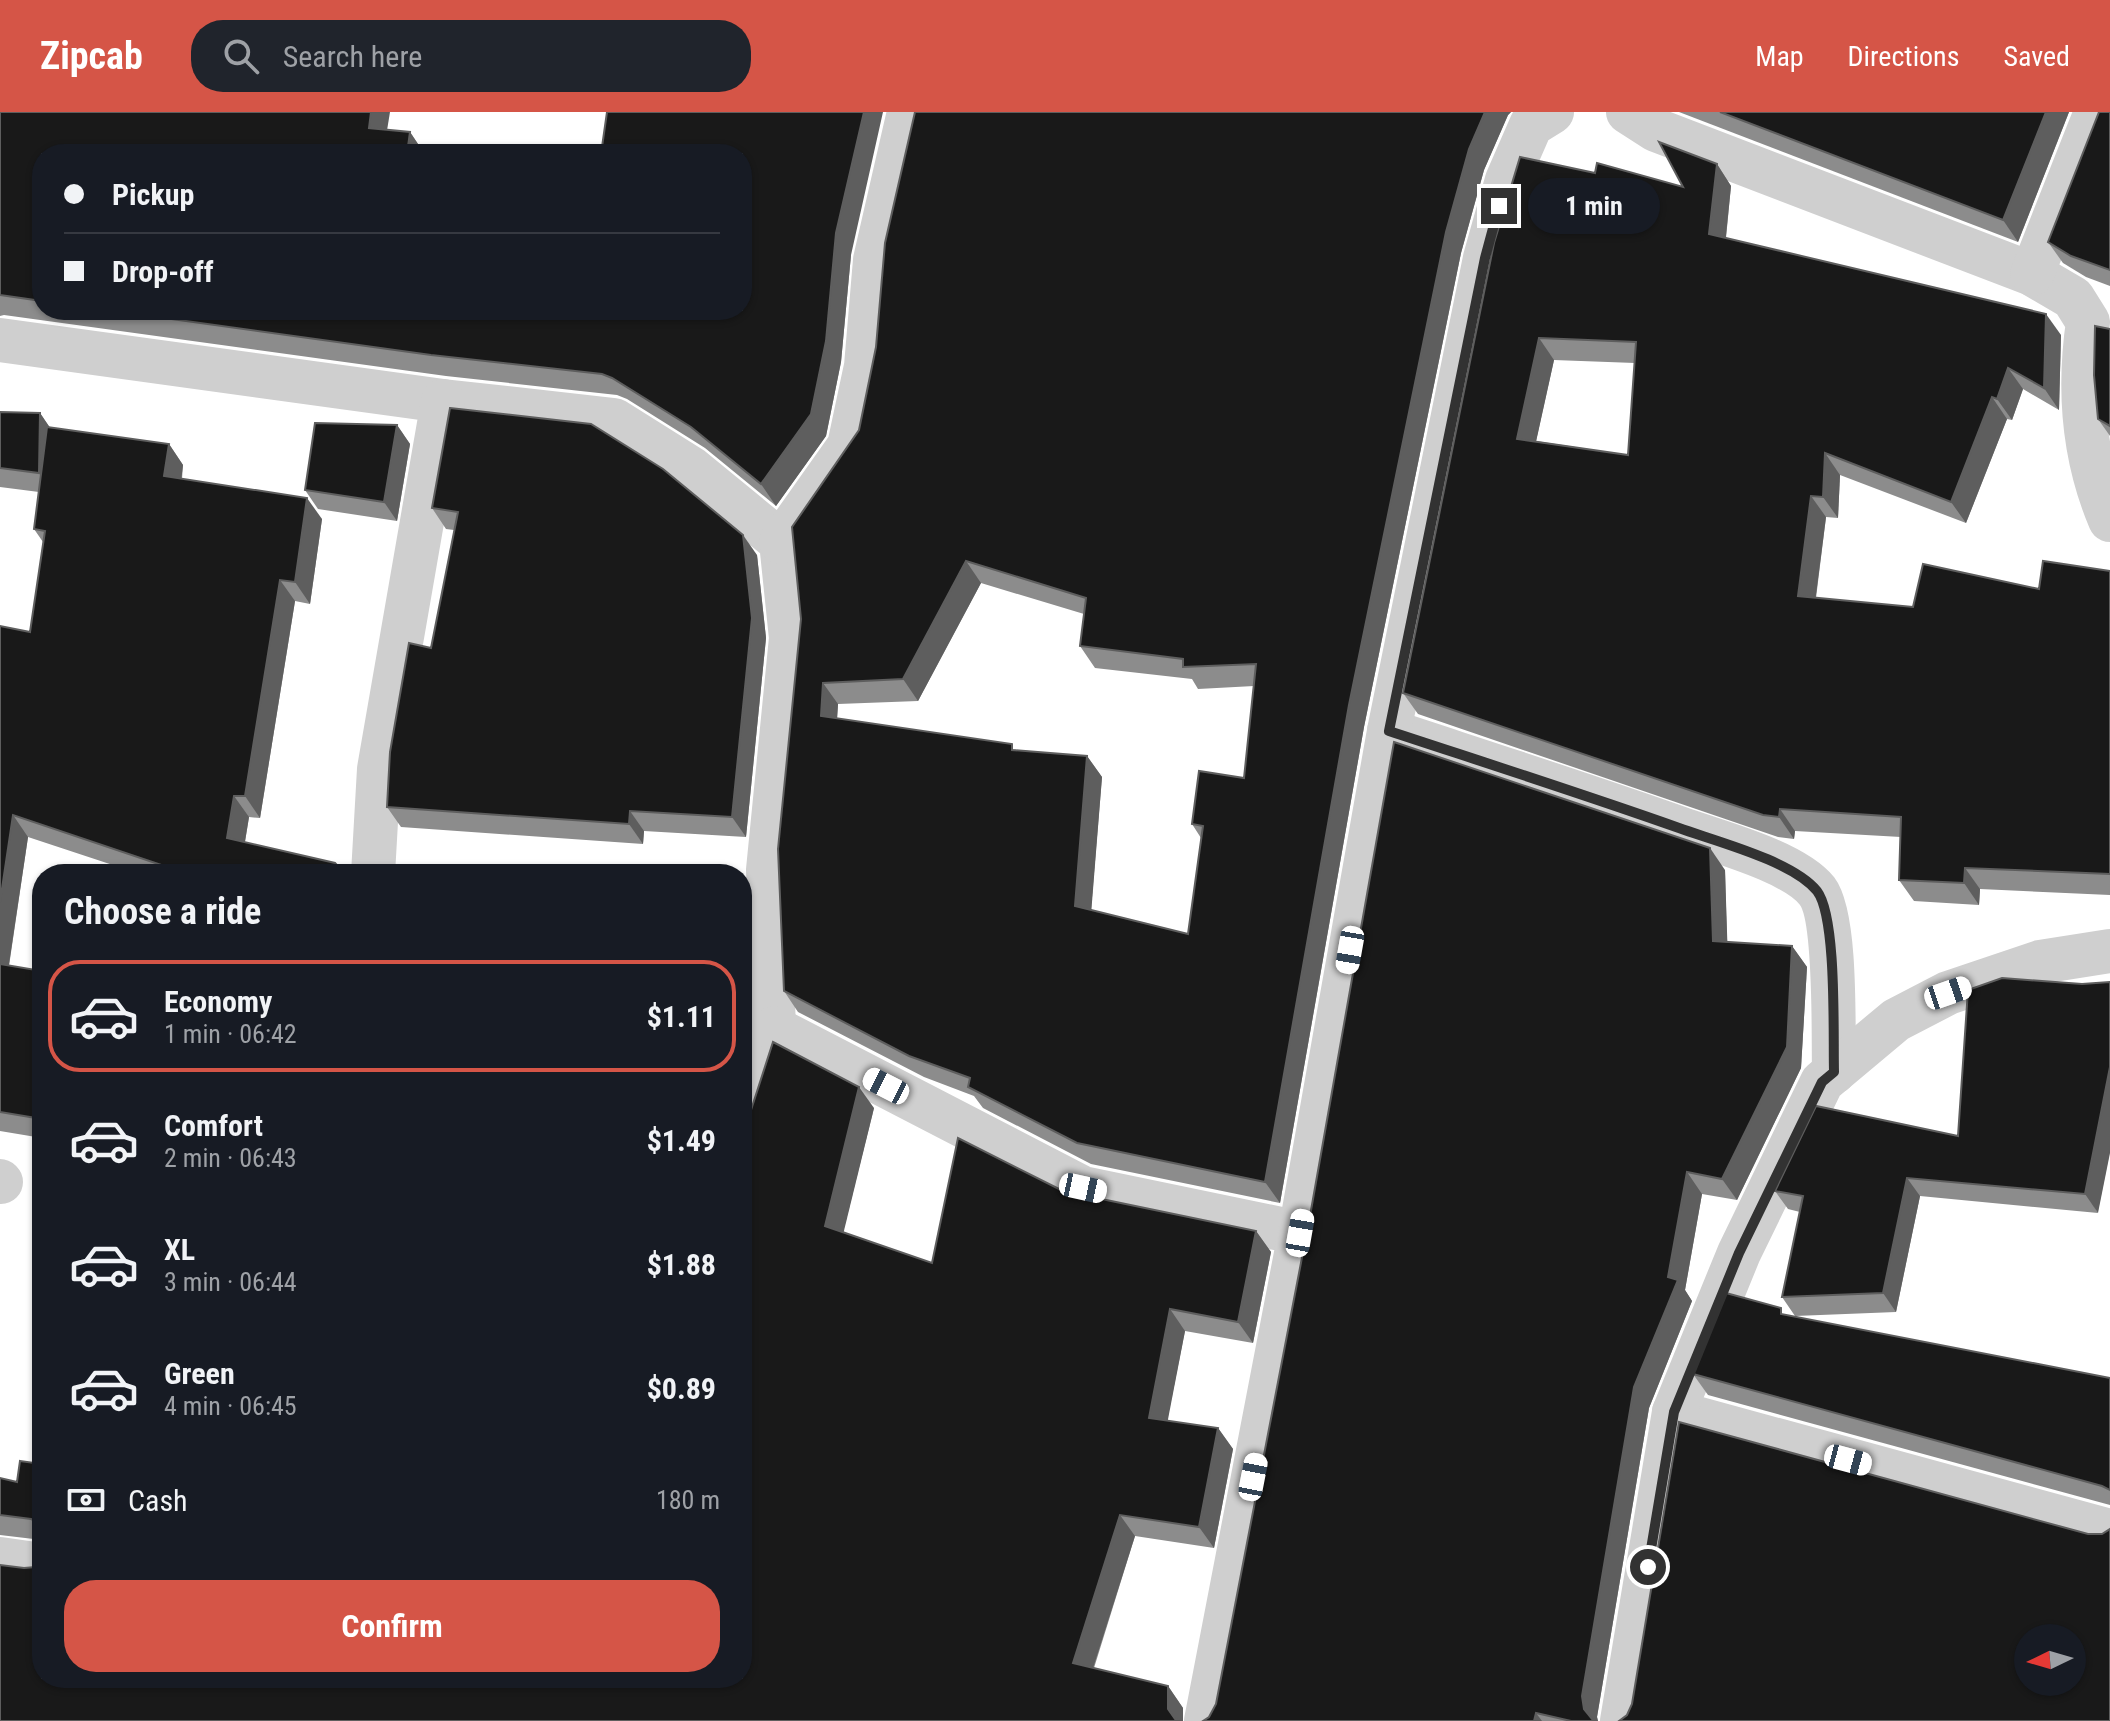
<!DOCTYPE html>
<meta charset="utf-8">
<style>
body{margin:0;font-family:"Roboto Condensed",sans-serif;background:#20242c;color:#f1f3f6;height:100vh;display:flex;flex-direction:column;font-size:30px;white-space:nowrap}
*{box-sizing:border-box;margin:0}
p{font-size:26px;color:#9ea1a6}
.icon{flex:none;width:44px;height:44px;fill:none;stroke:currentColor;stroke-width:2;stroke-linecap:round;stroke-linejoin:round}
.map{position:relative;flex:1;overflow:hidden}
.sheet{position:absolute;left:32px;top:752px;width:720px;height:824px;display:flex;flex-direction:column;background:#171b24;border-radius:32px;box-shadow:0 2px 6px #0004}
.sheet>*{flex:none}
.hud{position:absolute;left:32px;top:32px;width:720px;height:176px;border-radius:32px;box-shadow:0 2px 6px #0004;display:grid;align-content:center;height:176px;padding:0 32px;background:#171b24}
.needle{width:52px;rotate:265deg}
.buttons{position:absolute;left:2014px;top:1512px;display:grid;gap:16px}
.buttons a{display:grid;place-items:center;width:72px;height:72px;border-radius:50%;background:#171b24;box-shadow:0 2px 6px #0004;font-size:40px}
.end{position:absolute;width:36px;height:36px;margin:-18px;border:10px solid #323232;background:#fff;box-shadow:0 0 0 4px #fff}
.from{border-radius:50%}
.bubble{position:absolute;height:56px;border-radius:28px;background:#171b24;box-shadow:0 2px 6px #0004;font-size:26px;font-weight:700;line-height:56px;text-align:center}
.car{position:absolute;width:24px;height:48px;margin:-24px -12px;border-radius:10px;box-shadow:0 0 6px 2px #0007;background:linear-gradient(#fff 24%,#345 0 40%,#fff 0 76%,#345 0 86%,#fff 0)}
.hud b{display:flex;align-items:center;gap:28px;height:76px;font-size:30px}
.hud b+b{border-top:2px solid #363941}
.hud i{width:20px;height:20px;background:#f1f3f6}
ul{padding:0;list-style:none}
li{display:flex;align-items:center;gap:24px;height:112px;margin:0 16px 12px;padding:0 16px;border:4px solid transparent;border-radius:32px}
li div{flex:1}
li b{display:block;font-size:30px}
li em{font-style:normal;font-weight:700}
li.on{border-color:#d55547}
li>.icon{width:72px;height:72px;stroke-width:1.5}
h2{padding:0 32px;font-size:36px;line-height:96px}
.pay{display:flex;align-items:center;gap:20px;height:88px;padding:0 32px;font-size:30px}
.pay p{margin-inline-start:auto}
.primary-button{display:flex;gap:16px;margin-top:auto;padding:16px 32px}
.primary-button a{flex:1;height:92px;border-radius:32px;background:#d55547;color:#fff;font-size:32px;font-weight:700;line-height:92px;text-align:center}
header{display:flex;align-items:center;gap:48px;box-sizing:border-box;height:112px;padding:0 40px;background:#d55547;color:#fff}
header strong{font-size:38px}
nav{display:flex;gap:44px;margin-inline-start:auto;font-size:28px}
.search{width:560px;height:72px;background:#20242c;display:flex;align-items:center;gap:20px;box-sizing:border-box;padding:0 28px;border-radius:32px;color:#9ea1a6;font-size:30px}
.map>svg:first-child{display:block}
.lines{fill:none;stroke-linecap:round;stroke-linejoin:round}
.street{stroke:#cfcfcf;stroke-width:44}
.wall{fill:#8c8c8c;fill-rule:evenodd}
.shaded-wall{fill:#5e5e5e}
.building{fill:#191919;stroke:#5e5e5e;stroke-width:2;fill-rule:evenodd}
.route{stroke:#323232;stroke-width:10}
</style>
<header>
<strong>Zipcab</strong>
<div class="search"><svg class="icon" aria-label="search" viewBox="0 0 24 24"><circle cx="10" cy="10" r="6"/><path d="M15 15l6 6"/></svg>Search here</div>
<nav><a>Map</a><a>Directions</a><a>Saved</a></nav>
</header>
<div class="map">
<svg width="2110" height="1609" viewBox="0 0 2110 1609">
<rect width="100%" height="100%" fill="#fff"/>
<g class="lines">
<g class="street">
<path d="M 1628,0 L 1656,18 L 2032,162 L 2073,186 L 2088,210 C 2078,278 2083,344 2110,408"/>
<polyline points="2032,162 2096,0"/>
<polyline points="0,228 443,289 614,308 692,357 781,430 791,526 768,758 774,916 742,1011"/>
<polyline points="781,430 849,334 866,254 875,148 909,0"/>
<path d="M 1389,619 C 1486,651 1583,682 1679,716 C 1715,729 1793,749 1817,779 C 1837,805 1833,922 1834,960"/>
<polyline points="373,762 379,657 443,289"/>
<polyline points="774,916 1083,1076 1300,1121"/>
<polyline points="0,1069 1,1070"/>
<polyline points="1674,1300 2110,1419"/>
<polyline points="0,1447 42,1453"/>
<polyline points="1206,1609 1300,1121 1389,619 1485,146 1507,68 1531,13 1552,0"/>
<polyline points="1622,1609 1674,1300 1739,1141 1822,970 1896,908 1948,881 2040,850 2110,839"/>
</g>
</g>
<g class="wall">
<polygon points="0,0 387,18 410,20 424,41 42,42 42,198 742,198 851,143 841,250 826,324 776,394 705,336 627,287 617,283 446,264 4,203 0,204"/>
<path d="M 915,0 L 1511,0 L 1508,3 L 1484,58 L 1461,141 L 1364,615 L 1280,1091 L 1091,1052 L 983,996 L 974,984 L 924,965 L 798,900 L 784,879 L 778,737 L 859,318 L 876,235 ZM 981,471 L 1084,502 L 1080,534 L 1095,556 L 1192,567 L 1198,577 L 1254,574 L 1244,666 L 1192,712 L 1201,726 L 1188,822 L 1091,798 L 1102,665 L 1087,644 L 1017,638 L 837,606 L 838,592 L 918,589 Z"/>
<polygon points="1679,0 2069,0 2018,130"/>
<polygon points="2110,0 2110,174 2086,165 2063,151 2048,130"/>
<path d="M 1717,52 L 1731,74 L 1726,126 L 2061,223 L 2059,298 L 2023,277 L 2012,308 L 2007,307 L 1966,411 L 1840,363 L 1838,406 L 1826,405 L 1816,486 L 1913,495 L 2039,477 L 2110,459 L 2110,783 L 1980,777 L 1979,793 L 1914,789 L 1899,768 L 1901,725 L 1795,719 L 1794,727 L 1778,725 L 1418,602 L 1403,581 L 1595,61 L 1683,75 ZM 1554,248 L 1635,251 L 1628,343 L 1536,329 Z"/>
<polygon points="2110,217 2110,324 2098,307"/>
<polygon points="0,300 40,301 50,316 169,332 183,353 182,367 322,407 310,492 295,489 260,706 249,705 245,730 346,762 140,762 28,725 9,854 42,859 42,1026 0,1019 0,514 30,520 43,430 34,417 39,380 0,375"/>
<polygon points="397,313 410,332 397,409 318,397 305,378"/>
<polygon points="432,396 757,443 766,526 746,725 644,719 643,732 401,715 387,695 431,536 454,418 446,417"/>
<polygon points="1725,758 1727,830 1792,834 1807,855 1801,956 1737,1088 1702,1082 1685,1178 1692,1189 1649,1296 1597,1605 1598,1609 1203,1609 1209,1605"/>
<polygon points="1968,878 2098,1101 1920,1084 1896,1200 1795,1204 1782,1185 1800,1100 1788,1097 1775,1079 1958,1024"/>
<polygon points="874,996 843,1120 932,1151 1063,1079 1256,1119 1271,1140 1253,1231 1185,1219 1167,1309 1218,1316 1233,1337 1214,1436 1135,1424 1094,1556 1168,1574 1183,1596 1183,1609 0,1609 742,1566 742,1009"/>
<polygon points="1787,1204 2110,1266 2110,1393 1708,1283 1693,1262"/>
<polygon points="42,1352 42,1428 0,1423 0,1366 17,1370"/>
</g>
<g class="shaded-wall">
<polygon points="371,0 390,0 384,37 369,16"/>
<polygon points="864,0 883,0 851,143 841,250 826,324 776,394 761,372 836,121"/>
<polygon points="1485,0 1511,0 1508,3 1484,58 1461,141 1364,615 1280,1091 1265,1070 1349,593 1446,120 1469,37"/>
<polygon points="2046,0 2069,0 2018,130 2003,108"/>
<polygon points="410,20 424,41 424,42 407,42"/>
<polygon points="1717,52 1731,74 1724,143 1709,122"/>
<polygon points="2046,202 2061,223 2059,298 2044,276"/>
<polygon points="1539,226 1554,248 1532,348 1517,327"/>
<polygon points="2008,256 2023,277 2012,308 1997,287"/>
<polygon points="1992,285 2007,307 1966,411 1951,390"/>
<polygon points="40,301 55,323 54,382 39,361"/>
<polygon points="397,313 410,332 397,409 384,390"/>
<polygon points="169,332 183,353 179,386 164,364"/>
<polygon points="1825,341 1840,363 1838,406 1823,385"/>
<polygon points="1811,384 1826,405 1813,506 1798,484"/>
<polygon points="307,386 322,407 310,492 295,470"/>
<polygon points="743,423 757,443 766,526 746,725 732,705"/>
<polygon points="966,449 981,471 918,589 903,567"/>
<polygon points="280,468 295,489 260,706 245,684"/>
<polygon points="823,571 838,592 836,625 821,604"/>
<polygon points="1087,644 1102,665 1090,815 1075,794"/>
<polygon points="234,684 249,705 242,747 227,726"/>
<polygon points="1780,697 1795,719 1794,727 1779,705"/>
<polygon points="630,699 644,719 643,732 629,712"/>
<polygon points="13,703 28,725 6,872 0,864 0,790"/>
<polygon points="1710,736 1725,758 1728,850 1713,829"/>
<polygon points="1965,756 1980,777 1979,793 1964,771"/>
<polygon points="1792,834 1807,855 1801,956 1737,1088 1722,1067"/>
<polygon points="742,857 747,865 749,912 742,933"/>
<polygon points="2110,955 2110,1041 2098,1101 2085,1082"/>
<polygon points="859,975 874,996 840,1135 825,1114"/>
<polygon points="1687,1060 1702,1082 1685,1178 1692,1189 1649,1296 1597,1605 1598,1609 1592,1609 1584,1597 1582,1584 1634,1275 1668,1165"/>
<polygon points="1907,1066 1920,1084 1896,1200 1883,1181"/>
<polygon points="1256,1119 1271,1140 1253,1231 1238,1210"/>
<polygon points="1170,1197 1185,1219 1164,1328 1149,1306"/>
<polygon points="1218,1316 1233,1337 1214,1436 1199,1415"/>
<polygon points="1120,1403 1135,1424 1088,1572 1073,1551"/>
<polygon points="1168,1574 1183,1596 1183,1609 1176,1609 1168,1597"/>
<polygon points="1536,1601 1542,1609 1534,1609"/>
</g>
<g class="building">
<polygon points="0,0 371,0 369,16 410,20 407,42 42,42 42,189 0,183"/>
<polygon points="607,0 864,0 836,121 826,229 811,302 761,372 691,315 612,266 602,262 431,243 107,198 742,198 742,42 601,42"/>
<path d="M 915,0 L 1485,0 L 1469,37 L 1446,120 L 1349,593 L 1265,1070 L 1077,1031 L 968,975 L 970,966 L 909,944 L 784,879 L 778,737 L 801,507 L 792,415 L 859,318 L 876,235 L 885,131 ZM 966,449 L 1086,486 L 1080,534 L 1183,547 L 1183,555 L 1256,552 L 1244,666 L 1199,659 L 1192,712 L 1203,714 L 1188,822 L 1075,794 L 1087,644 L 1012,638 L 1012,632 L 821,604 L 823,571 L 903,567 Z"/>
<polygon points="1720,0 2046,0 2003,108"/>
<polygon points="2099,0 2110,0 2110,158 2071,144 2048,130"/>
<path d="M 1659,30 L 1717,52 L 1709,122 L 2046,202 L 2044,276 L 2008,256 L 1997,287 L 1992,285 L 1951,390 L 1825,341 L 1823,385 L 1811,384 L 1798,484 L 1913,495 L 1923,452 L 2039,477 L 2043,449 L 2110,459 L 2110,762 L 1965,756 L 1964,771 L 1899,768 L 1901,705 L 1780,697 L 1779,705 L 1763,703 L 1403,581 L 1494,131 L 1520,45 L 1595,61 L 1597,51 L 1683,75 ZM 1539,226 L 1636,230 L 1628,343 L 1517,327 Z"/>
<polygon points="2095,214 2110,217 2110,314 2098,307 2094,263"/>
<polygon points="450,296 591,312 663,357 743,423 752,506 732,705 630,699 629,712 387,695 390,640 409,531 431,536 458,400 432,396"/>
<polygon points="0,300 40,301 39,361 0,356"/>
<polygon points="315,311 397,313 384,390 305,378"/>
<polygon points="47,315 169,332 164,364 307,386 295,470 280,468 245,684 234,684 227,726 335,751 344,761 346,762 188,762 13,703 0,790 0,514 30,520 45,419 34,417"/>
<polygon points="1394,630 1710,736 1713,829 1792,834 1787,935 1722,1067 1687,1060 1668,1165 1678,1168 1634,1275 1582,1584 1584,1597 1592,1607 1596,1609 1571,1609 1536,1601 1534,1609 1203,1609 1209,1605 1216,1592 1310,1104"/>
<polygon points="373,760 384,762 366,762"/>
<polygon points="0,852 42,859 42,1007 0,1000"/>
<polygon points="2002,866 2082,872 2110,870 2110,955 2085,1082 1907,1066 1883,1181 1782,1185 1803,1084 1775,1079 1816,994 1958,1024 1968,878"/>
<polygon points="773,930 859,975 825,1114 932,1151 958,1026 1063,1079 1256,1119 1238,1210 1170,1197 1149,1306 1218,1316 1199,1415 1120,1403 1073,1551 1168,1574 1168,1597 1175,1607 1180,1609 0,1609 0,1453 24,1456 36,1455 42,1451 42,1566 742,1566 742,1009 744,1008 751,998"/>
<polygon points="1726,1181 1781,1196 1781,1202 2110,1266 2110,1378 2102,1374 1693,1262"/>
<path d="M 1679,1310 L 2088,1422 L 2102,1422 L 2110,1417 L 2110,1609 L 1619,1609 L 1627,1603 L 1632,1592 ZM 2028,1526 L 2072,1526 L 2072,1570 L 2028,1570 Z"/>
<polygon points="20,1349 42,1352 42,1412 31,1407 0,1403 0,1366 17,1370"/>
</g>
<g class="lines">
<path class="route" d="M 1499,94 L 1485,146 L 1389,619 C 1486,651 1583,682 1679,716 C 1715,729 1793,749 1817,779 C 1837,805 1833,922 1834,960 L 1822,970 L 1739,1141 L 1674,1300 L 1648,1455"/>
</g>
</svg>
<div class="buttons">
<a><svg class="needle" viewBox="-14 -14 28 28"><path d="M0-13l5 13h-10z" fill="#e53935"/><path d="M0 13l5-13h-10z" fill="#9ea1a6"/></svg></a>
</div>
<i class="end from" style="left:1648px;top:1455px"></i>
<i class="end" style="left:1499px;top:94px"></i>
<div class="bubble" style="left:1528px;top:66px;width:132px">1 min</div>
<i class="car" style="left:1350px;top:838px;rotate:190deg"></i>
<i class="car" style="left:1948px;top:881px;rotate:71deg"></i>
<i class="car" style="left:886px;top:974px;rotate:297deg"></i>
<i class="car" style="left:1083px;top:1076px;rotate:102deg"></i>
<i class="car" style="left:1300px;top:1121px;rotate:10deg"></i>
<i class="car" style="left:1848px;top:1348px;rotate:105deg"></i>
<i class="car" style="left:1253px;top:1365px;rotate:11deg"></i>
<div class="hud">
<b><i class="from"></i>Pickup</b>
<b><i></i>Drop-off</b>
</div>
<section class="sheet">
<h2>Choose a ride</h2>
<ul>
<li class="on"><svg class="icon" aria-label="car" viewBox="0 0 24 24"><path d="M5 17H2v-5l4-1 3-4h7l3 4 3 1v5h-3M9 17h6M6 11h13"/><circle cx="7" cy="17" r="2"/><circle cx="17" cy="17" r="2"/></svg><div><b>Economy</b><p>1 min · 06:42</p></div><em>$1.11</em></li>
<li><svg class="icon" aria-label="car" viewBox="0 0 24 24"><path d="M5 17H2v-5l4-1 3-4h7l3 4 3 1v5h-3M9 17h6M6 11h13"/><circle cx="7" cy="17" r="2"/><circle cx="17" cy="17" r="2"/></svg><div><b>Comfort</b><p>2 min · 06:43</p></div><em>$1.49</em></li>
<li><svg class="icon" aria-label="car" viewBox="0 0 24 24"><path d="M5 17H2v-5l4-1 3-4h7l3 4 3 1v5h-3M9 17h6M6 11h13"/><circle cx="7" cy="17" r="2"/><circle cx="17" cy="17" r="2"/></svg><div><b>XL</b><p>3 min · 06:44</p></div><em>$1.88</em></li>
<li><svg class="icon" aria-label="car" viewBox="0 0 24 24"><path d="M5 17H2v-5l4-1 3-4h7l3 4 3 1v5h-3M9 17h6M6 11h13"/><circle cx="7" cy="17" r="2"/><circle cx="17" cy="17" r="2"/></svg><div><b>Green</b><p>4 min · 06:45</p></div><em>$0.89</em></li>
</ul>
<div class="pay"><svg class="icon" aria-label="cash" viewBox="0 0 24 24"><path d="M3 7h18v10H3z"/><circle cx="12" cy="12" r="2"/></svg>Cash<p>180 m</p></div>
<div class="primary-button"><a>Confirm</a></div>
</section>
</div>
